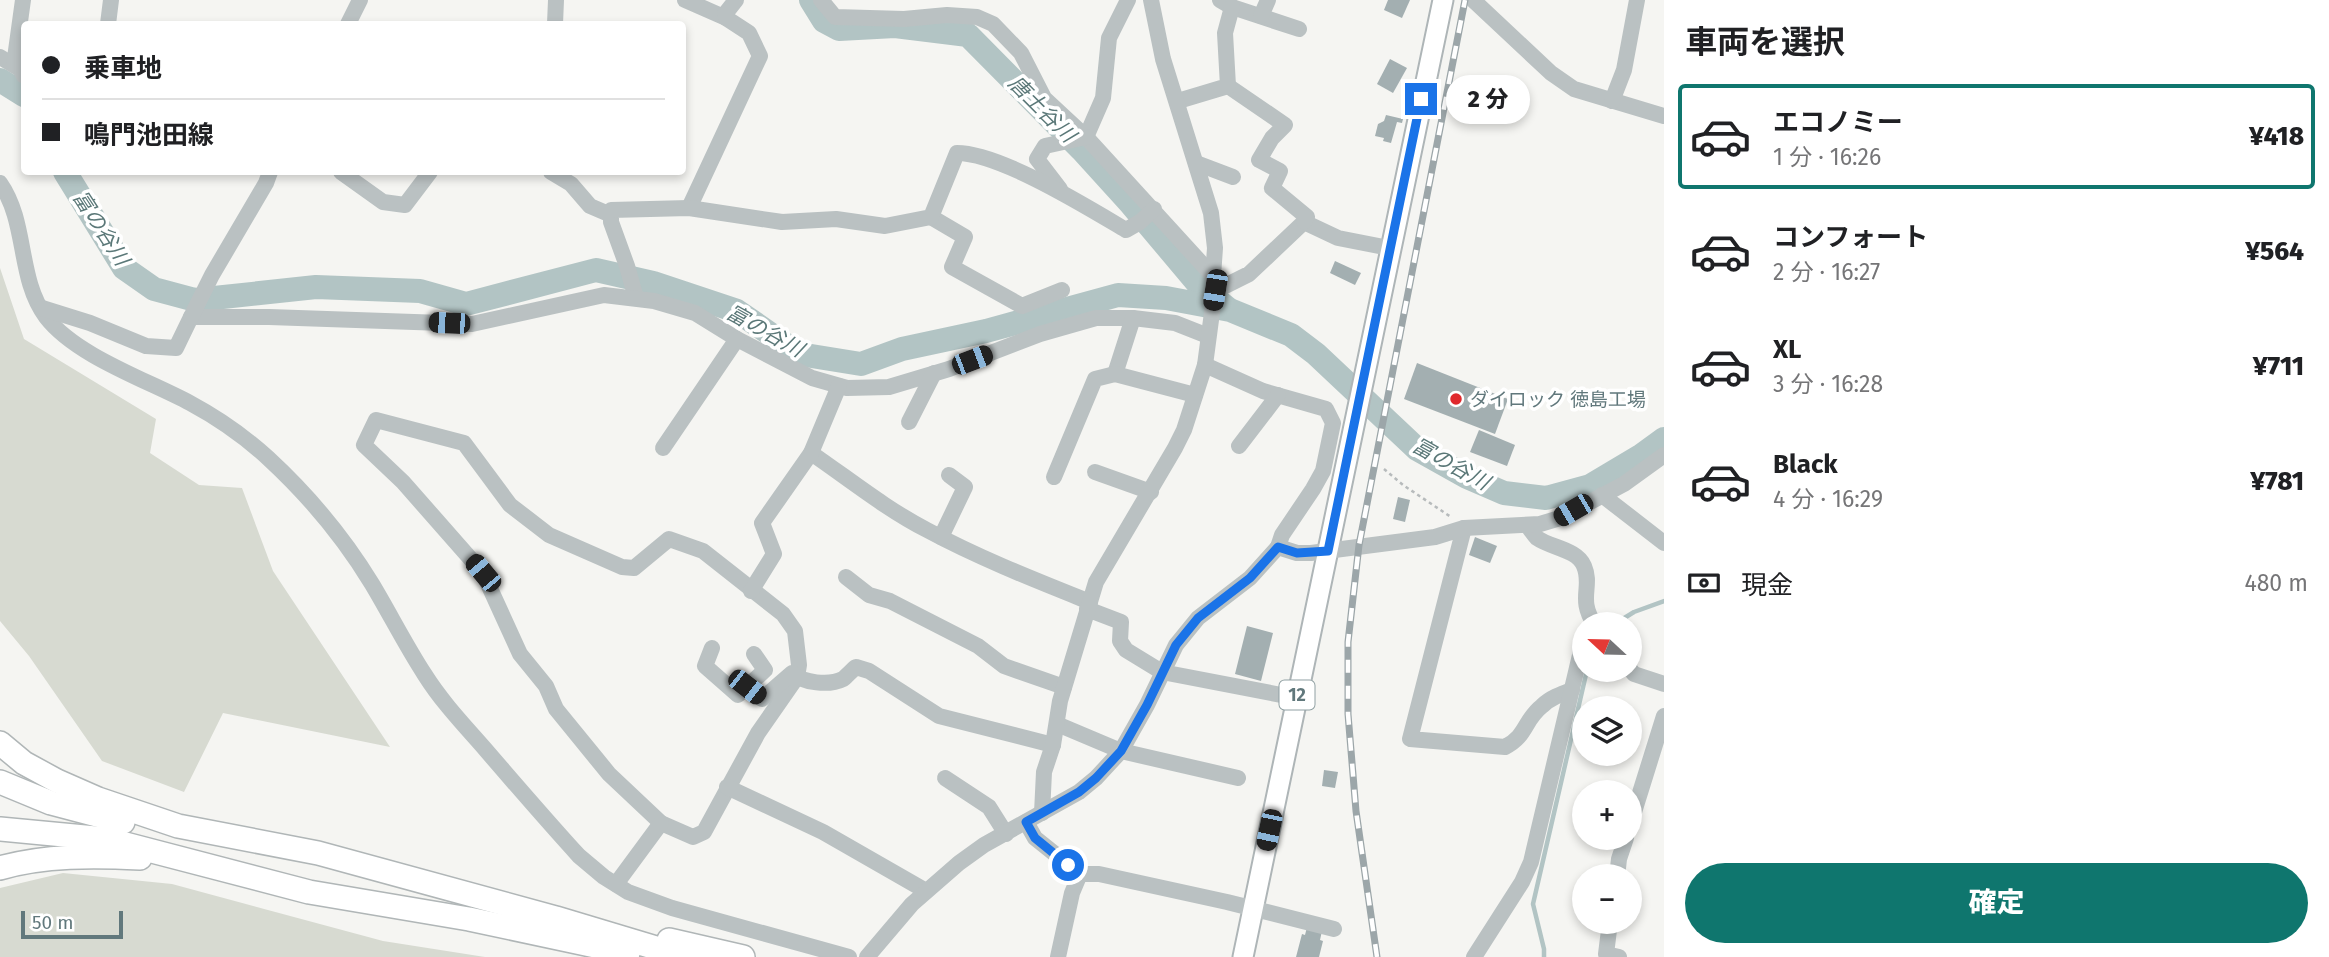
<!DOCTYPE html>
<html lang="ja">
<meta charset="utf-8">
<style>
body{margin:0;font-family:"Fira Sans","Noto Sans JP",sans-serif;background:#f2f2f2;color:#202124;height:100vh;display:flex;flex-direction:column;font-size:26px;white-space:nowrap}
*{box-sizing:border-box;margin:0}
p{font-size:23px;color:#757577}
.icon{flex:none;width:38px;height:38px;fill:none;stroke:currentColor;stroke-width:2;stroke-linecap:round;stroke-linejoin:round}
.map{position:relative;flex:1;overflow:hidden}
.side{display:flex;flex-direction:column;background:#fff;width:665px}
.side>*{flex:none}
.hud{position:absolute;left:21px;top:21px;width:665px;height:154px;border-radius:7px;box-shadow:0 4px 10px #0003;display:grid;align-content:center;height:154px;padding:0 21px;background:#fff}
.needle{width:46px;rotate:292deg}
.tools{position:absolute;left:1572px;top:612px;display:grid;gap:14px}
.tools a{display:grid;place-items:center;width:70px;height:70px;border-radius:50%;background:#fff;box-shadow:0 4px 10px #0003;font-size:35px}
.scale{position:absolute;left:21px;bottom:18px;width:102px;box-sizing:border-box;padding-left:7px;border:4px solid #61787c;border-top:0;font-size:19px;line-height:24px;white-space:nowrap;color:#61787c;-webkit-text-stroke:5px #fff;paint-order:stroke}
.end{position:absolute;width:32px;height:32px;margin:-16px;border:9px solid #1a73e8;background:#fff;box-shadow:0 0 0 4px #fff}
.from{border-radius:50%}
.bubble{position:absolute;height:49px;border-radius:24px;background:#fff;box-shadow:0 4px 10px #0003;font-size:23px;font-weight:800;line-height:49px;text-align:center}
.car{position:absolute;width:21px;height:42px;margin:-21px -10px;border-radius:9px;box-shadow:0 0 5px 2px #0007;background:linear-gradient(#222 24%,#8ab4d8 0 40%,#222 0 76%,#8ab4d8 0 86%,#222 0)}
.hud b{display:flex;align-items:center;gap:24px;height:66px;font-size:26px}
.hud b+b{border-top:2px solid #e0e0e0}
.hud i{width:18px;height:18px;background:#202124}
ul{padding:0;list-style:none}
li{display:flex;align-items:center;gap:21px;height:105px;margin:0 14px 10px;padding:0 7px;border:4px solid transparent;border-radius:7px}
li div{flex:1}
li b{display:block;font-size:26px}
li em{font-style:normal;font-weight:800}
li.current{border-color:#0f766e}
li>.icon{width:63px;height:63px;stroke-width:1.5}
h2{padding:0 21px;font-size:32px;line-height:84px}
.pay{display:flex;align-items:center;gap:18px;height:77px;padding:0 21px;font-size:26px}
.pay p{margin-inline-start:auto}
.button{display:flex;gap:14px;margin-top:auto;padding:14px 21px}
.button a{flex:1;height:80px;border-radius:42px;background:#0f766e;color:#fff;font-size:28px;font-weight:800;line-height:80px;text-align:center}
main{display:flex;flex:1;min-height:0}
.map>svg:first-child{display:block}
.green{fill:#d7dad1}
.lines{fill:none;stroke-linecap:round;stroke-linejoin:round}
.stream{stroke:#b2c4c4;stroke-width:4.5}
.river{stroke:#b2c4c4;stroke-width:24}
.building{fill:#a3afb1}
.major-casing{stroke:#aeb5b7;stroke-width:23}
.highway-casing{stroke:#b0b6b7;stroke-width:26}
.path{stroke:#b7bbbc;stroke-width:2.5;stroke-dasharray:3.5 3.5;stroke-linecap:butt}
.minor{stroke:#bac1c2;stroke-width:16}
.major{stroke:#fff;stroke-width:19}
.highway{stroke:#fff;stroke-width:23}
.rail-casing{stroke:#9ca6a9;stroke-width:7}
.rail{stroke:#fff;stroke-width:4.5;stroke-dasharray:13;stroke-linecap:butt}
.route{stroke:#1a73e8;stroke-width:9}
.poi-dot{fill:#e0282c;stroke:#fff;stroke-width:2.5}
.labels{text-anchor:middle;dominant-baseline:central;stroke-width:7;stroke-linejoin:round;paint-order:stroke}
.shield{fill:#fff;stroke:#90a0a3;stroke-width:2}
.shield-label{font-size:18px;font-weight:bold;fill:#61787c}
.poi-label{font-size:19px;fill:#61787c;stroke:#fff;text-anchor:start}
.water-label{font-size:21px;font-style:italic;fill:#5b7878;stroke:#fff}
</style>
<main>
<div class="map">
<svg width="1664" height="957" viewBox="0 0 1664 957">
<rect width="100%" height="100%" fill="#f5f5f2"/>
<g class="green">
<polygon points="0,268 24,339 156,419 150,453 199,485 242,488 273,571 390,747 223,713 184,792 102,761 29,656 0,621"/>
<polygon points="63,873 172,884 383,941 485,957 0,957 0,888"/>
</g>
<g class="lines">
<g class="stream">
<polyline points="1613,625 1634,612 1664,601"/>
<polyline points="1544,957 1544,949 1533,904 1587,670"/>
</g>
<g class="river">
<polyline points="811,0 824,21 839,29 895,26 968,35 1082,150 1131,204 1200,286 1227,308"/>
<polyline points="0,80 24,95"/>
<polyline points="65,172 124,268 154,289 195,300 316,287 420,291 466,304 596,270 653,283 737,311 799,354 861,364 902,349 986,331 1118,295 1166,298 1230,310 1291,335 1316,354 1417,449 1467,477 1504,493 1546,498 1590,486 1642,455 1664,439"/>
</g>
</g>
<g class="building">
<polygon points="1388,0 1410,0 1402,18 1384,10"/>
<polygon points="1390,59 1407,68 1393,93 1377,84"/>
<polygon points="1386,115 1403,119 1402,123 1397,122 1391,143 1383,141 1384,138 1375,136 1378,124 1384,121"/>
<polygon points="1335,261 1361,273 1355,285 1330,273"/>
<polygon points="1417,363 1508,399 1495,434 1404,399"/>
<polygon points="1479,430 1515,445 1507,466 1470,452"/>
<polygon points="1398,497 1410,500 1405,522 1393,519"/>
<polygon points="1475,537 1497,546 1490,563 1469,555"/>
<polygon points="1247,626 1273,633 1261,681 1235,674"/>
<polygon points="1324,770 1338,772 1335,788 1322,786"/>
<polygon points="1307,927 1322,931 1320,940 1323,941 1319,957 1296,957 1302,934 1305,935"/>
</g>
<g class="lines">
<defs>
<polyline id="major" points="1243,957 1443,0"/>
<g id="highway">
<polyline points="0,743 24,763 57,781 98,799 178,826 318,853 556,918 686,957"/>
<polyline points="0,782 51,803 123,822"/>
<polyline points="0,829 106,839 309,892 469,919 628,953"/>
<path d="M 0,868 C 45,855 94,856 140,858"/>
<polyline points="669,940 743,957"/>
</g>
</defs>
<use href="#major" class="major-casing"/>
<use href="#highway" class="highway-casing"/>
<polyline class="path" points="1384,469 1403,485 1451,517"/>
<g class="minor">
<polyline points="685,0 726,18"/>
<polyline points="821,0 835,17 904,19 947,15 977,17 993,24 1021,53 1044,98 1086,137 1213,276 1225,286 1249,274 1304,222 1338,238 1389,248"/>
<polyline points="1220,0 1232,7 1299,29"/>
<polyline points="1473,0 1551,73 1574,89 1664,116"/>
<polyline points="1261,16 1268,0"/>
<polyline points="108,24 111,0"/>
<polyline points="348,24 360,0"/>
<polyline points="555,24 556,0"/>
<polyline points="0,57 20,69 24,76"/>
<polyline points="14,65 23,0"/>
<polyline points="1228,86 1285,125 1272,138 1259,160 1280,171 1272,188 1307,217 1304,222"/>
<polyline points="1178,101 1228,86 1225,33 1232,7"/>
<polyline points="1612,101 1624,70 1637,0"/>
<polyline points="1086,137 1103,98 1109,38 1128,0"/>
<polyline points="1196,163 1233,177"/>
<polyline points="341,172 383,202 405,205 430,172"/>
<polyline points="551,172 571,184 590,206 611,215"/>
<path d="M 0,183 C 28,223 17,278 46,317 C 76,356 147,380 190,403 C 218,418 245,437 268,458 C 307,494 344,538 372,584 C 390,614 406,646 425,675 C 442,702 464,725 485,749 C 516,785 547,821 579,856 L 604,877 L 628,892 L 672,908 L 849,957"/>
<polyline points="1060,189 1037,159 1045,146 1086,137"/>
<polyline points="689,208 760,56 749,33 726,18 725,14 736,0"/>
<polyline points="931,217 965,237 952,267 1022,306 1062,290"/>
<path d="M 636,298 L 627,266 L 611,222 L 611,210 L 689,208 L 782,222 L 836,219 L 885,226 L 931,217 L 957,153 C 1000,153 1087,207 1126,230 L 1140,222 L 1154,209"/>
<polyline points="42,308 90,323 146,346 176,348 191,317 269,317 472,324 604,295 654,301 695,313 737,339 812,378 847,388 889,387 949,369 1040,334 1096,318 1133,318 1175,323 1208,336"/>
<polyline points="191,317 212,275 266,183 270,172"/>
<polyline points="1205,365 1263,391 1326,409 1333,423 1323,471 1313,489 1282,535 1278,547"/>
<polyline points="1115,374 1133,318"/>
<polygon points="376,420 464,443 510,505 549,535 622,567 634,568 669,539 703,551 783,614 795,631 799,665 797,677 758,733 704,832 693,837 661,823 609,774 556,709 546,686 520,654 483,573 403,482 364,445"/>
<polyline points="909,422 934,373"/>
<polyline points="1239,446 1278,395"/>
<polyline points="663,448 737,339"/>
<path d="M 811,453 C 849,479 886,509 927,530 C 979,558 1035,580 1090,602"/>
<polyline points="1095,472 1151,492"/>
<polyline points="1054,477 1095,379 1115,374 1195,395"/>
<polyline points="1602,495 1664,543"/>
<path d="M 1527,525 C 1530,529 1533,534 1537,538 C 1551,548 1577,549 1584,566 C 1593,587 1577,599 1595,625"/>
<path d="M 1464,528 L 1410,739 L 1505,747 C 1527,736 1524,720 1542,706 C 1550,698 1561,694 1572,690"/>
<polyline points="941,537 965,487 949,475"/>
<polyline points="846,577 869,595 890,601 978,646 1004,666 1064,687"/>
<polyline points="751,591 774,554 762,523 811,453 839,386"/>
<polyline points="1087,609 1121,622 1120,641 1126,650 1162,672 1297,698"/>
<polyline points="712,648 705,666 738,695 765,670 754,654"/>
<polyline points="1629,668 1634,674 1664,684"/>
<path d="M 747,687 L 762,699 L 792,673 C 803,683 829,686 843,679 C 847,676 852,670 856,667 L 869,671 L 939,716 L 1053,745"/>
<polyline points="1057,724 1121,751 1238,778"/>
<polyline points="945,778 989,807 1006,834"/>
<polyline points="727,787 823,832 926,891"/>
<polyline points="1042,813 1044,772 1053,745 1060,701 1096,582 1175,448 1184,430 1205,365 1215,290 1213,276 1215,248 1211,213 1163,59 1151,0"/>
<polyline points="1026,822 1035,838 1080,874 1099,874 1227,902 1334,929"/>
<polyline points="1629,828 1664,716"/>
<polyline points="1617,877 1619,859 1626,838"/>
<polyline points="616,884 661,823"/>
<polyline points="1610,922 1606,954 1619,957"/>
<polyline points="867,957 912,904 959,863 984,845 1079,792 1096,778 1121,751 1147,705 1176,645 1198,618 1250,578 1278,547 1297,553 1311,553 1435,537 1464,528 1540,524 1560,518 1624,484 1664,455"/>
<polyline points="1058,957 1072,893 1080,874"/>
<polyline points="1474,957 1522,882 1531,862 1584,638"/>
</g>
<use href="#major" class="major"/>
<use href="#highway" class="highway"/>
<defs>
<polyline id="rail" points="1377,957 1356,811 1348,714 1348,642 1359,545 1465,0"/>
</defs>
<use href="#rail" class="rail-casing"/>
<use href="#rail" class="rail"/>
</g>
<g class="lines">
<polyline class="route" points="1068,865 1035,838 1026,822 1079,792 1096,778 1121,751 1147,705 1176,645 1198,618 1250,578 1278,547 1297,553 1328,551 1421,99"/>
</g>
<circle class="poi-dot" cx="1456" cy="399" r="7"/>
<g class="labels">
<rect class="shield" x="1279.5" y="680.5" width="35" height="29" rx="5"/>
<g class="shield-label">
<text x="1297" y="695">12</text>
</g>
<g class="poi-label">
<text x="1470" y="399">ダイロック 徳島工場</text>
</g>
<g class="water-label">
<text transform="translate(1042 109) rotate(45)">唐土谷川</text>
<text transform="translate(101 228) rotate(57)">富の谷川</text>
<text transform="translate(765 331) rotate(29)">富の谷川</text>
<text transform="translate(1451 464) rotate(29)">富の谷川</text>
</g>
</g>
</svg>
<div class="tools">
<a><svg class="needle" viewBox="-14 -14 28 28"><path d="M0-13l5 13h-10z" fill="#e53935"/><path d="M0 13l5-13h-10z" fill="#757577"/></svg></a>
<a><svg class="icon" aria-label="layers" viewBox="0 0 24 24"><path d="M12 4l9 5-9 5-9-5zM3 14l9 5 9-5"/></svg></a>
<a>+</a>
<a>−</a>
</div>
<div class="scale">50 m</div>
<i class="end from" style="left:1068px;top:865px"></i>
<i class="end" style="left:1421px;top:99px"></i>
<div class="bubble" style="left:1446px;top:75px;width:84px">2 分</div>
<i class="car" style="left:1215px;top:290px;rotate:189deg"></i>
<i class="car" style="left:449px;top:323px;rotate:272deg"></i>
<i class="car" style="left:972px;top:360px;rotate:69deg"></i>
<i class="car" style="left:1573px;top:510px;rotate:240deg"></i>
<i class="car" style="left:483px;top:573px;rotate:320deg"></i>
<i class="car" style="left:747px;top:687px;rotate:128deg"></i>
<i class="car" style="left:1269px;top:830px;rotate:192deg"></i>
<div class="hud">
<b><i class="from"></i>乗車地</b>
<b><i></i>鳴門池田線</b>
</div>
</div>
<section class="side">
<h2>車両を選択</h2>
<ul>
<li class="current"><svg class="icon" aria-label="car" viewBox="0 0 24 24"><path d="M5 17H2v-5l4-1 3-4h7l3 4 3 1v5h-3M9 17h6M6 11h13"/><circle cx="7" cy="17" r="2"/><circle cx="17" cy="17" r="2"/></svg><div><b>エコノミー</b><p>1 分 · 16:26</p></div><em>¥418</em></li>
<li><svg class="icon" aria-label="car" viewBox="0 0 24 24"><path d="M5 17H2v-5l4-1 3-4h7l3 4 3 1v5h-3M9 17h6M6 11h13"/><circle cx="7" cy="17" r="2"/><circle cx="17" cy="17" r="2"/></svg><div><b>コンフォート</b><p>2 分 · 16:27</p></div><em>¥564</em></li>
<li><svg class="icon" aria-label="car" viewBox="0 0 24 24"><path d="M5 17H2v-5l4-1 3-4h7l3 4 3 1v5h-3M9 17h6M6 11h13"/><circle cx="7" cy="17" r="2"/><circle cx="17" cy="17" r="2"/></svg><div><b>XL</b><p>3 分 · 16:28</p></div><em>¥711</em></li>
<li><svg class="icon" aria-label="car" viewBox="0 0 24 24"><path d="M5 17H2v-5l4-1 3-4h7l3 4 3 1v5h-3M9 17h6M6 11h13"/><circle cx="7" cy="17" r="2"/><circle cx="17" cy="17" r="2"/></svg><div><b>Black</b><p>4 分 · 16:29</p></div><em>¥781</em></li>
</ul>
<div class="pay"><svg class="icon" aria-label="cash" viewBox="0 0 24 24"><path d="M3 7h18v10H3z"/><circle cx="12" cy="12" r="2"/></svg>現金<p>480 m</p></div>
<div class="button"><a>確定</a></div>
</section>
</main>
